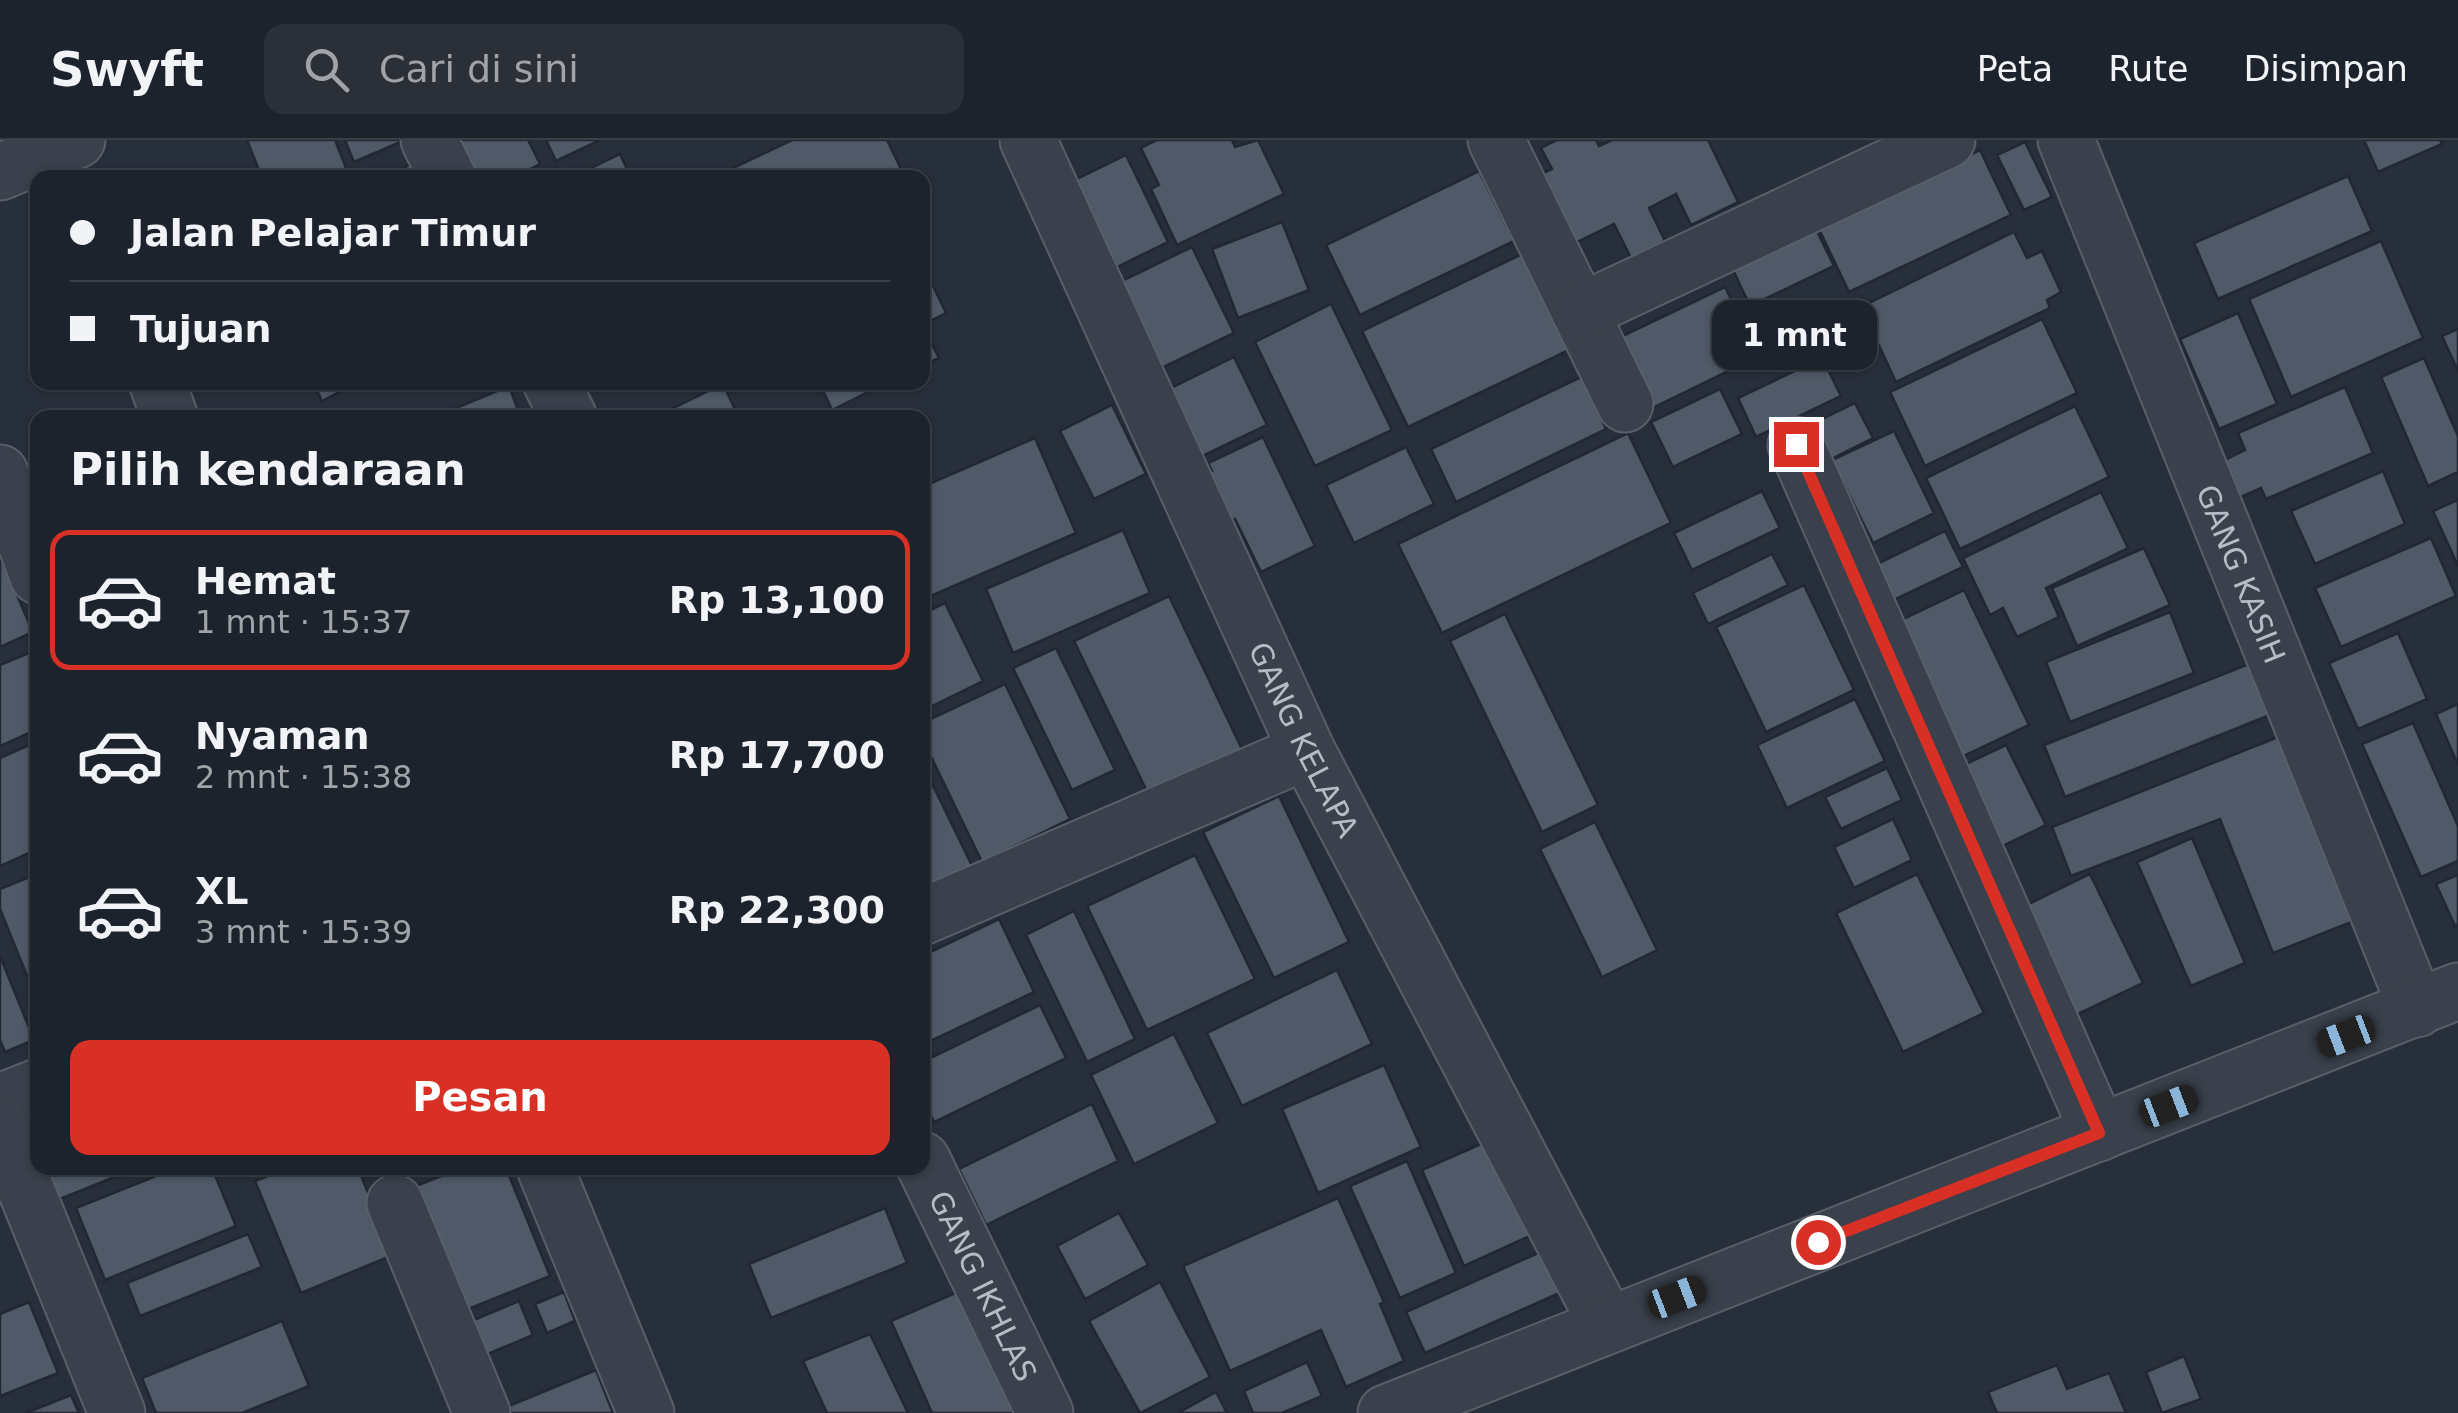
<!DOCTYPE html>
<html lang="id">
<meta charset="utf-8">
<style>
body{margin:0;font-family:"DejaVu Sans",sans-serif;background:#2a2f38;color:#f1f3f6;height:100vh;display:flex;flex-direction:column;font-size:38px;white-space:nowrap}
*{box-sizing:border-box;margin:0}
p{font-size:32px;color:#a0a4a9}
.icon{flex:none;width:55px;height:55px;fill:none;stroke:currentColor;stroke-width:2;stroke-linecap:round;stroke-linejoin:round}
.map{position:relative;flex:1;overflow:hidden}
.drawer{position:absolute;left:30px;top:270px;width:900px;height:765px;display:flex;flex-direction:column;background:#1d232c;border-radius:20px;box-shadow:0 2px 8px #0004,0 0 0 2px #3b4048}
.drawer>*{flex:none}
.hud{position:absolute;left:30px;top:30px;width:900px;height:220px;border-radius:20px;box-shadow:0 2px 8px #0004,0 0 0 2px #3b4048;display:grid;align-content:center;height:220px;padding:0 40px;background:#1d232c}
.end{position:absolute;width:45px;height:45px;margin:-22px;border:12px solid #d93025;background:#fff;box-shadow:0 0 0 5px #fff}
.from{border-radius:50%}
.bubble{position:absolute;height:70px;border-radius:20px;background:#1d232c;box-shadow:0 2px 8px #0004,0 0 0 2px #3b4048;font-size:32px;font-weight:700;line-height:70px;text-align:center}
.car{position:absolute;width:30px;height:60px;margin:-30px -15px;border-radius:12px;box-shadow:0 0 8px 2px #0007;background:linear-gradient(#222 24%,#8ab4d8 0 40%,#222 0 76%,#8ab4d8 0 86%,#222 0)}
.hud b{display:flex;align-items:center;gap:35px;height:95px;font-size:38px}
.hud b+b{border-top:2px solid #3b4048}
.hud i{width:25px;height:25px;background:#f1f3f6}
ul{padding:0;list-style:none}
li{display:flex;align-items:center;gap:30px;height:140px;margin:0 20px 15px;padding:0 20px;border:5px solid transparent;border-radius:20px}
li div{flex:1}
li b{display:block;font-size:38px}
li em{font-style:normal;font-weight:700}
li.on{border-color:#d93025}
li>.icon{width:90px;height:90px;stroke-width:1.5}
h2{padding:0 40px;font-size:45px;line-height:120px}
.action{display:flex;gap:20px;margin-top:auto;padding:20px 40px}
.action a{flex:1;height:115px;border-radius:20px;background:#d93025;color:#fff;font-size:40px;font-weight:700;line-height:115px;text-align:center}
header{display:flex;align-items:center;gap:60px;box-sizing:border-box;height:140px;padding:0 50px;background:#1d232c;border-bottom:2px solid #3b4048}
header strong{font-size:48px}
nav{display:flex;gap:55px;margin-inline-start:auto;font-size:35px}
.search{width:700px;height:90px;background:#2a2f38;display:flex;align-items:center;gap:25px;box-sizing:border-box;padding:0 35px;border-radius:20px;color:#a0a4a9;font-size:38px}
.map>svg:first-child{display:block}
.building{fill:#505967;stroke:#212833;stroke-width:2.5}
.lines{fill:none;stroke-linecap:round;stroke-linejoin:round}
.minor-casing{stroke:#585f6a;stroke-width:59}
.minor{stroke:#3a414c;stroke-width:55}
.route{stroke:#d93025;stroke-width:12}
.labels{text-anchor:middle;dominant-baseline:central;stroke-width:10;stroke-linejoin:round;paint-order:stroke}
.street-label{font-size:30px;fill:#b6bcc7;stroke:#1f2631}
</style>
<header>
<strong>Swyft</strong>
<div class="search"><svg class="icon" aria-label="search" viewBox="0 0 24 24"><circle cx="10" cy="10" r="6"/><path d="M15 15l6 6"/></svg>Cari di sini</div>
<nav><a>Peta</a><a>Rute</a><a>Disimpan</a></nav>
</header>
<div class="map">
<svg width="2458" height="1273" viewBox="0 0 2458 1273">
<rect width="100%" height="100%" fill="#272f3b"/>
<g class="building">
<polygon points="247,0 335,0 350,38 262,38"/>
<polygon points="345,0 405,0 354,22"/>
<polygon points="442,0 528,0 540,24 513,38 460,38"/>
<polygon points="546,0 600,0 556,21"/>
<polygon points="792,0 887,0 901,29 883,38 735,38 731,29"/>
<polygon points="1157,0 1232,0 1235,7 1258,0 1284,54 1177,105 1151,49 1159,45 1141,8"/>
<polygon points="1557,0 1596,0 1599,6 1612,0 1708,0 1738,62 1691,85 1676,54 1649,68 1665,101 1631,118 1614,84 1573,104 1539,35 1552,29 1541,8"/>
<polygon points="2364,0 2440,0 2442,4 2378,32"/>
<polygon points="2025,2 2052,57 2024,70 1997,15"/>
<polygon points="1980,10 2011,75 1849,152 1818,87"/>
<polygon points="620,14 631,38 571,38"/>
<polygon points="431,15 441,38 381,38"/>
<polygon points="1126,15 1168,102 1117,127 1075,40"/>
<polygon points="1479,31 1514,101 1360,175 1326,105"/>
<polygon points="2348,36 2372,91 2218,159 2194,103"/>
<polygon points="1810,77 1834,126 1750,166 1727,117"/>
<polygon points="1282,82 1309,150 1238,178 1212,109"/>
<polygon points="2014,92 2027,118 2042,111 2061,152 2047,160 2050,168 1896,242 1861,167"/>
<polygon points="2381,101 2423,198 2291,257 2249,159"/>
<polygon points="1192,107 1234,193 1143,237 1101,151"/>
<polygon points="1522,114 1569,210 1408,287 1362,191"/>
<polygon points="922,123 946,173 922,185"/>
<polygon points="1725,147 1759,216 1646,271 1612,201"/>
<polygon points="1331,164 1392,290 1315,326 1255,202"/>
<polygon points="2238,173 2277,264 2219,289 2180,199"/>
<polygon points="2042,179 2077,253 1925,326 1890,252"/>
<polygon points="922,185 939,218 922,226"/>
<polygon points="2458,189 2458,231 2442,196"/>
<polygon points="1234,217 1267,285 1188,323 1155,256"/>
<polygon points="1822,218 1841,256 1756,297 1738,258"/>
<polygon points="2424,218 2458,296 2458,332 2428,346 2381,237"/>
<polygon points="1581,237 1606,289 1456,362 1431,309"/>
<polygon points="313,242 358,242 322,261"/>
<polygon points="819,242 888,242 832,270"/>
<polygon points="723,244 739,278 653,278"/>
<polygon points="509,246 521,278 432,278"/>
<polygon points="2345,247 2373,313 2266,359 2261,348 2239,358 2223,321 2245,310 2238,293"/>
<polygon points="1720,249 1742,294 1673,327 1651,282"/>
<polygon points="1855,263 1873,298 1829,320 1812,284"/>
<polygon points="1112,265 1146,334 1094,359 1060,291"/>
<polygon points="2075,266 2109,337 1960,409 1926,338"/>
<polygon points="1894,291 1934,373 1873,403 1832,320"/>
<polygon points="1628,293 1671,383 1442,493 1398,404"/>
<polygon points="1263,297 1315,406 1261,432 1235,379 1215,389 1193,340 1212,331 1208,323"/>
<polygon points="1035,298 1076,393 926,458 922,450 922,347"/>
<polygon points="1406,307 1434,364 1354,403 1326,345"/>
<polygon points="2383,331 2405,384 2315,424 2291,371"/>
<polygon points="1762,351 1780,388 1692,430 1674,393"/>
<polygon points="2101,352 2128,408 2046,448 2059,477 2017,497 2003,468 1990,475 1963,418"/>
<polygon points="2458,360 2458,426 2433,371"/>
<polygon points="1123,390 1150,453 1013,513 986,449"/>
<polygon points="1945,391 1963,427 1875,469 1857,434"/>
<polygon points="2431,398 2456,456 2341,507 2315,448"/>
<polygon points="2144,408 2170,465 2077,506 2052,448"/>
<polygon points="1772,414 1788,445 1708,484 1693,453"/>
<polygon points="0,416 33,492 0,507"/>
<polygon points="1804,445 1854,550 1766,592 1716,487"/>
<polygon points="1964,450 2029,585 1947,624 1882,489"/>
<polygon points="1169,456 1249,624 1156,670 1074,501"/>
<polygon points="945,463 983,541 922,571 922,474"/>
<polygon points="2170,472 2194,533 2070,582 2046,522"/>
<polygon points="1505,474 1598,665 1542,692 1450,501"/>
<polygon points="2398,493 2427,559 2358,589 2329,523"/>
<polygon points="1056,508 1115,630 1072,650 1013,528"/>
<polygon points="36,510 38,589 0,606 0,525"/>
<polygon points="2259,520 2280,571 2065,657 2044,605"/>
<polygon points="1005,544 1070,679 982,722 922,598 922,583"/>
<polygon points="1855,559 1885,621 1787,668 1757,605"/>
<polygon points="2458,564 2458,625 2436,574"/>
<polygon points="2413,583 2458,686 2458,721 2421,737 2362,604"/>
<polygon points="2296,590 2354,781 2273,813 2220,679 2071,736 2052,687"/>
<polygon points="38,601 38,709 0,726 0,618"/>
<polygon points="2006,605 2046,685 1986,714 1947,633"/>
<polygon points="922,623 976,734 922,760"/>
<polygon points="1887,628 1902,660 1841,689 1825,657"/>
<polygon points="1279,656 1349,802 1274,838 1203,692"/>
<polygon points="1893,679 1912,720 1854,748 1834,707"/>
<polygon points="1595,682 1657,810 1602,837 1540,709"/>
<polygon points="2192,698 2245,823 2191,846 2137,722"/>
<polygon points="1195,715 1255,839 1147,890 1087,766"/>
<polygon points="1917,734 1984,873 1903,912 1836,773"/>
<polygon points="2090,734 2143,843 2061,882 2008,774"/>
<polygon points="2458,735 2458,784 2455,786 2436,744"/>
<polygon points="32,736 38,749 38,863 0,769 0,749"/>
<polygon points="1074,771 1135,899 1087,922 1026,795"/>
<polygon points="999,779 1034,852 922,905 922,816"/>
<polygon points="0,816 34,900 5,912 0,900"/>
<polygon points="1337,830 1372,904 1242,966 1207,893"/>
<polygon points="1040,865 1066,918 934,982 922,958 922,922"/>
<polygon points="1174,894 1218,983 1134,1024 1091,935"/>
<polygon points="1384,925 1421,1007 1318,1053 1282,969"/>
<polygon points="38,955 38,1028 137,1028 50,1063 10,967"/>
<polygon points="1092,964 1118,1021 986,1085 959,1029"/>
<polygon points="1490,1000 1532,1095 1464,1126 1422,1030"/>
<polygon points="1407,1021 1456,1133 1400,1158 1350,1046"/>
<polygon points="176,1028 212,1028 236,1086 105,1140 76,1068"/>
<polygon points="288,1028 358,1028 393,1115 301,1153 255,1041"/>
<polygon points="461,1028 506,1028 550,1136 461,1172 411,1048"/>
<polygon points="1338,1058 1384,1162 1380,1164 1404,1221 1346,1247 1321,1190 1230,1231 1183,1126"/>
<polygon points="885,1068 907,1123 771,1178 749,1124"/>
<polygon points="1119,1073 1148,1125 1085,1159 1057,1106"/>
<polygon points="248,1094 262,1127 140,1176 127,1143"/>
<polygon points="1547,1109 1566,1150 1425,1213 1406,1172"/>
<polygon points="1160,1142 1210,1237 1140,1273 1089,1181"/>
<polygon points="967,1148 1022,1273 932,1273 891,1181"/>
<polygon points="564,1152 575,1181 547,1193 535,1164"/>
<polygon points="519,1161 533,1195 483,1216 469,1182"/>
<polygon points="29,1162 58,1233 0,1256 0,1174"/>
<polygon points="282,1181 309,1246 242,1273 156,1273 142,1238"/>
<polygon points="870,1194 908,1273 827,1273 803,1221"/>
<polygon points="2184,1216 2201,1259 2162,1273 2146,1232"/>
<polygon points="1307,1222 1322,1256 1282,1273 1253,1273 1244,1251"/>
<polygon points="2057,1225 2067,1249 2109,1233 2126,1273 1997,1273 1988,1252"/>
<polygon points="596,1230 613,1273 498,1273 497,1271"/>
<polygon points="1216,1252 1227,1273 1178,1273"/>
<polygon points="71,1255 79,1273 26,1273"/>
</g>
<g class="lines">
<defs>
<g id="minor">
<polyline points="429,0 448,38"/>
<path id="s1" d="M 1028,0 L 1307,611 L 1607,1184"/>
<polyline points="1496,0 1625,264"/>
<path id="s2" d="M 2066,0 L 2417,869"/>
<polyline points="0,32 77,0"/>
<polyline points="1580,172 1947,0"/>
<polyline points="157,242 170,278"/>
<polyline points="551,242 569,278"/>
<polyline points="1796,305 2099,993"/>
<polyline points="0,333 38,436"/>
<polyline points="922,777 1307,611"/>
<polyline points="0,962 38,947"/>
<polyline points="0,986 117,1273"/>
<path id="s3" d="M 922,1020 L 1045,1273"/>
<polyline points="545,1028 646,1273"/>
<polyline points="395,1063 482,1273"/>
<polyline points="1386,1273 2458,851"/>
</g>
</defs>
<use href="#minor" class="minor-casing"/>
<use href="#minor" class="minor"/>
</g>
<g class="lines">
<polyline class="route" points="1796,304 2099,993 1818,1102"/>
</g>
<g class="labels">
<g class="street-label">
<text stroke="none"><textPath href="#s2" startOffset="468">GANG KASIH</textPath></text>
<text stroke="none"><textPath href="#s1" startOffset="660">GANG KELAPA</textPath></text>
<text stroke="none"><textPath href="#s3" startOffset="140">GANG IKHLAS</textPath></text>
</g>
</g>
</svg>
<i class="end from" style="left:1818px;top:1102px"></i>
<i class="end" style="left:1796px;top:304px"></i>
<div class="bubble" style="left:1712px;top:160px;width:165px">1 mnt</div>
<i class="car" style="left:2346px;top:896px;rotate:249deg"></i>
<i class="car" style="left:2169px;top:966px;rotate:69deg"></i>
<i class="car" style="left:1677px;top:1157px;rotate:69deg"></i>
<div class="hud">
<b><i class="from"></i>Jalan Pelajar Timur</b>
<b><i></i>Tujuan</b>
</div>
<section class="drawer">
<h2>Pilih kendaraan</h2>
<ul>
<li class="on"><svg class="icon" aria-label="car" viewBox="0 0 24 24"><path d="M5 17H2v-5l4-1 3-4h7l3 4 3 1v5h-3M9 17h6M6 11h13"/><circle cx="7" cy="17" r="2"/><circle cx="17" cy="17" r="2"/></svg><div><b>Hemat</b><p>1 mnt · 15:37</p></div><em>Rp 13,100</em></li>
<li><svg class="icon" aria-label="car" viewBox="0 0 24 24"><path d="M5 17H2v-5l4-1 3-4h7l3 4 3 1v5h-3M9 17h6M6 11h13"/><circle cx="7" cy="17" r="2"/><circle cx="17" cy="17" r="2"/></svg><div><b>Nyaman</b><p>2 mnt · 15:38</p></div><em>Rp 17,700</em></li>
<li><svg class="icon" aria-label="car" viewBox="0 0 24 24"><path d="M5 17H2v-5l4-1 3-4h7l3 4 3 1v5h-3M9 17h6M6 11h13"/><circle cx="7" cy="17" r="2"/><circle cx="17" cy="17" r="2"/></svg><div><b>XL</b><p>3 mnt · 15:39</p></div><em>Rp 22,300</em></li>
</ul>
<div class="action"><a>Pesan</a></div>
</section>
</div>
